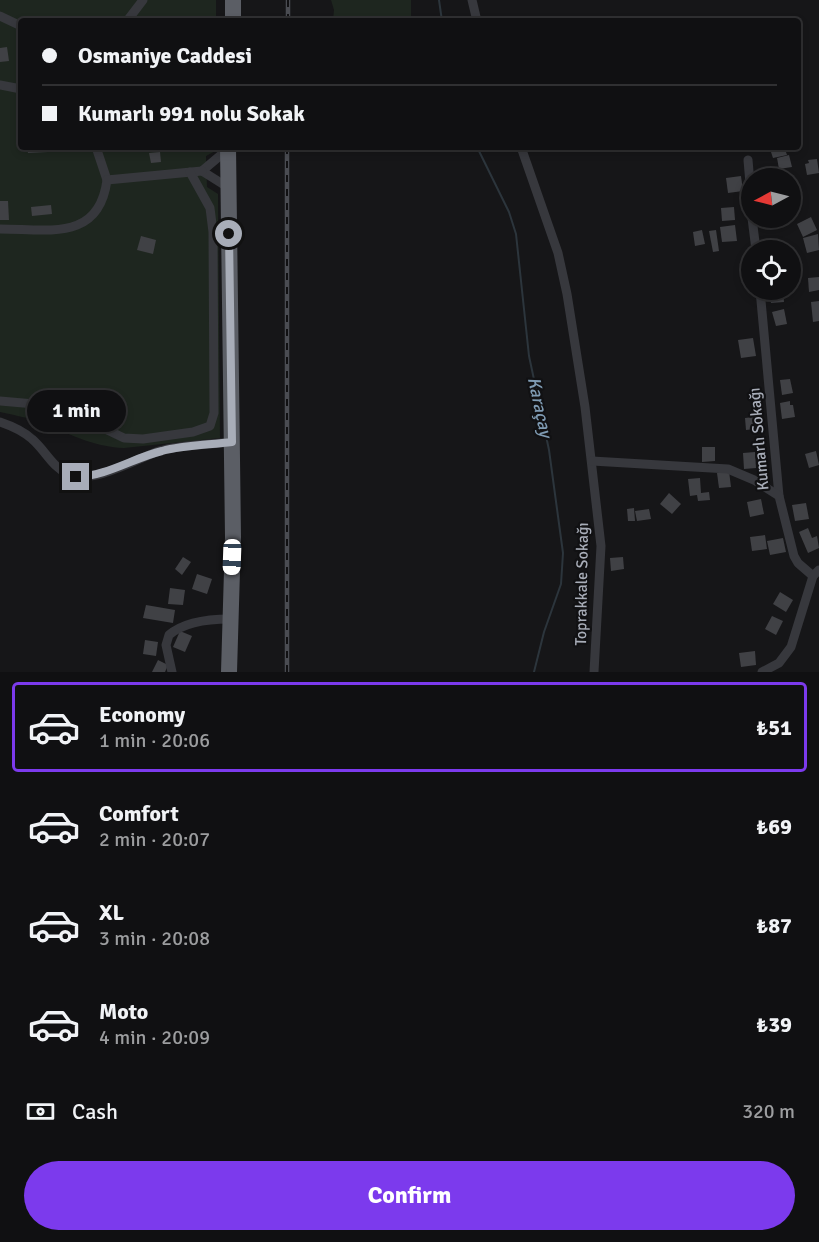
<!DOCTYPE html>
<meta charset="utf-8">
<style>
body{margin:0;font-family:Signika,sans-serif;background:#1e1e20;color:#f1f3f6;height:100vh;display:flex;flex-direction:column;font-size:22px;white-space:nowrap}
*{box-sizing:border-box;margin:0}
p{font-size:20px;color:#9c9d9f}
.icon{flex:none;width:33px;height:33px;fill:none;stroke:currentColor;stroke-width:2;stroke-linecap:round;stroke-linejoin:round}
.map{position:relative;height:672px;overflow:hidden}
.details{display:flex;flex-direction:column;background:#101012;flex:1}
.details>*{flex:none}
.banner{position:absolute;left:18px;top:18px;width:783px;height:132px;border-radius:6px;box-shadow:0 3px 9px #0003,0 0 0 2px #303032;display:grid;align-content:center;height:132px;padding:0 24px;background:#101012}
.needle{width:39px;rotate:263deg}
.fabs{position:absolute;left:741px;top:168px;display:grid;gap:12px}
.fabs a{display:grid;place-items:center;width:60px;height:60px;border-radius:50%;background:#101012;box-shadow:0 3px 9px #0003,0 0 0 2px #303032;font-size:30px}
.end{position:absolute;width:27px;height:27px;margin:-14px;border:8px solid #a8adb8;background:#111;box-shadow:0 0 0 3px #111}
.from{border-radius:50%}
.bubble{position:absolute;height:42px;border-radius:21px;background:#101012;box-shadow:0 3px 9px #0003,0 0 0 2px #303032;font-size:20px;font-weight:700;line-height:42px;text-align:center}
.car{position:absolute;width:18px;height:36px;margin:-18px -9px;border-radius:8px;box-shadow:0 0 4px 2px #0007;background:linear-gradient(#fff 24%,#345 0 40%,#fff 0 76%,#345 0 86%,#fff 0)}
.banner b{display:flex;align-items:center;gap:21px;height:57px;font-size:22px}
.banner b+b{border-top:2px solid #303032}
.banner i{width:15px;height:15px;background:#f1f3f6}
ul{padding:10px 0 0;list-style:none}
li{display:flex;align-items:center;gap:18px;height:90px;margin:0 12px 9px;padding:0 12px;border:3px solid transparent;border-radius:6px}
li div{flex:1}
li b{display:block;font-size:22px}
li em{font-style:normal;font-weight:700}
li.selected{border-color:#7c3aed}
li>.icon{width:54px;height:54px;stroke-width:1.5}
.pay{display:flex;align-items:center;gap:15px;height:66px;padding:0 24px;font-size:22px}
.pay p{margin-inline-start:auto}
.primary-button{display:flex;gap:12px;margin-top:auto;padding:12px 24px}
.primary-button a{flex:1;height:69px;border-radius:36px;background:#7c3aed;color:#fff;font-size:24px;font-weight:700;line-height:69px;text-align:center}
.map>svg:first-child{display:block}
.green{fill:#1e261f}
.lines{fill:none;stroke-linecap:round;stroke-linejoin:round}
.stream{stroke:#2c353c;stroke-width:2}
.building{fill:#404145}
.minor{stroke:#37383d;stroke-width:9}
.trunk{stroke:#5b5e65;stroke-width:16}
.rail-casing{stroke:#4a4c52;stroke-width:4.5}
.rail{stroke:#111113;stroke-width:2;stroke-dasharray:7;stroke-linecap:butt}
.route{stroke:#a8adb8;stroke-width:8}
.labels{text-anchor:middle;dominant-baseline:central;stroke-width:4.5;stroke-linejoin:round;paint-order:stroke}
.street-label{font-size:16px;fill:#a8adb8;stroke:#111113}
.water-label{font-size:18px;font-style:italic;fill:#7f9bb3;stroke:#111113}
</style>
<div class="map">
<svg width="819" height="672" viewBox="0 0 819 672">
<rect width="100%" height="100%" fill="#161618"/>
<g class="green">
<path d="M 0,0 L 216,0 L 216,21 L 21,21 L 21,147 L 217,147 L 217,150 L 206,156 L 207,187 L 218,194 L 220,438 L 124,448 C 92,447 66,432 37,421 C 26,417 12,415 0,412 Z"/>
<polygon points="331,0 411,0 411,21 333,21 334,10"/>
</g>
<g class="lines">
<g class="stream">
<polyline points="439,0 442,21"/>
<polyline points="477,147 509,212 516,234 529,356 549,450 563,553 561,584 544,632 534,672"/>
</g>
</g>
<g class="building">
<polygon points="7,47 9,61 0,62 0,48"/>
<polygon points="27,147 48,147 48,152 28,153"/>
<polygon points="785,149 787,155 773,158 771,152"/>
<polygon points="160,152 161,162 151,163 149,153"/>
<polygon points="789,155 792,167 779,169 777,158"/>
<polygon points="817,159 819,173 807,175 805,164 809,163 808,160"/>
<polygon points="741,176 743,191 728,193 726,178"/>
<polygon points="0,201 8,201 9,220 0,220"/>
<polygon points="51,205 52,214 32,216 31,207"/>
<polygon points="734,207 735,220 722,221 721,208"/>
<polygon points="811,217 817,230 803,237 797,224"/>
<polygon points="735,225 737,241 722,242 720,227"/>
<polygon points="702,230 705,244 695,246 693,232"/>
<polygon points="716,230 719,251 713,252 709,231"/>
<polygon points="818,234 819,250 807,253 803,238"/>
<polygon points="141,236 156,240 153,254 137,250"/>
<polygon points="819,277 819,290 809,292 808,278"/>
<polygon points="783,292 784,302 771,303 770,293"/>
<polygon points="819,301 819,321 813,322 811,302"/>
<polygon points="784,309 787,324 776,326 772,312"/>
<polygon points="753,338 756,356 741,358 738,340"/>
<polygon points="790,379 793,393 782,395 780,380"/>
<polygon points="790,401 790,405 793,405 795,417 782,419 780,403"/>
<polygon points="763,416 764,428 746,430 745,418"/>
<polygon points="702,447 715,447 715,461 702,462"/>
<polygon points="816,451 819,465 809,468 805,454"/>
<polygon points="755,452 756,468 744,469 743,453"/>
<polygon points="729,471 731,487 719,488 717,473"/>
<polygon points="700,478 701,493 709,492 710,500 698,501 697,495 690,496 688,479"/>
<polygon points="669,493 681,504 672,514 660,504"/>
<polygon points="761,499 764,514 750,517 747,502"/>
<polygon points="806,503 809,519 795,521 792,505"/>
<polygon points="634,508 635,521 628,521 627,509"/>
<polygon points="649,509 651,519 637,521 635,511"/>
<polygon points="808,528 812,538 817,536 819,548 808,553 799,532"/>
<polygon points="765,535 767,549 752,551 750,537"/>
<polygon points="783,538 786,552 770,555 767,541"/>
<polygon points="183,557 191,562 182,575 175,569"/>
<polygon points="623,557 624,569 611,571 610,558"/>
<polygon points="197,574 212,579 207,594 192,589"/>
<polygon points="170,588 185,590 183,605 168,604"/>
<polygon points="780,592 793,600 786,612 773,604"/>
<polygon points="146,605 175,610 173,623 143,618"/>
<polygon points="772,616 783,621 776,635 765,629"/>
<polygon points="180,631 192,636 185,652 173,647"/>
<polygon points="145,640 158,642 156,656 143,654"/>
<polygon points="755,651 756,665 741,667 739,653"/>
<polygon points="158,660 168,665 165,672 152,672"/>
</g>
<g class="lines">
<g class="minor">
<polyline points="472,0 477,21"/>
<polyline points="0,16 21,26"/>
<polyline points="127,21 143,0"/>
<polyline points="0,85 21,89"/>
<polyline points="96,147 107,180"/>
<polyline points="521,147 558,253 567,294 585,407 601,546 594,672"/>
<polyline points="228,149 202,171 229,188"/>
<polyline points="748,160 752,207"/>
<polyline points="752,218 756,250"/>
<path d="M 0,229 C 48,229 99,242 107,180 L 202,171"/>
<polyline points="760,290 779,496 794,556 798,563 813,576"/>
<polyline points="0,401 46,405 76,415 124,438 143,439 193,432 210,426 214,413 213,232 210,208 190,172"/>
<path d="M 0,422 C 12,426 23,431 32,439 C 45,450 52,467 68,474 C 95,484 134,460 159,451 C 182,444 209,445 232,442"/>
<polyline points="592,461 728,469 754,480 779,496"/>
<path d="M 172,672 L 166,645 L 169,635 C 185,621 210,619 230,619"/>
<polyline points="762,672 779,663 791,647 813,576 819,570"/>
</g>
<g class="trunk">
<polyline points="233,0 233,21"/>
<polyline points="228,147 233,537 229,672"/>
</g>
<defs>
<g id="rail">
<polyline points="288,0 288,21"/>
<polyline points="287,672 287,147"/>
</g>
</defs>
<use href="#rail" class="rail-casing"/>
<use href="#rail" class="rail"/>
</g>
<g class="lines">
<path class="route" d="M 76,477 C 107,476 133,458 162,451 C 184,445 209,445 232,442 L 229,234"/>
</g>
<g class="labels">
<g class="street-label">
<text transform="translate(759 439) rotate(-95)">Kumarlı Sokağı</text>
<text transform="translate(582 584) rotate(-89)">Toprakkale Sokağı</text>
</g>
<g class="water-label">
<text transform="translate(540 407) rotate(78)">Karaçay</text>
</g>
</g>
</svg>
<div class="fabs">
<a><svg class="needle" viewBox="-14 -14 28 28"><path d="M0-13l5 13h-10z" fill="#e53935"/><path d="M0 13l5-13h-10z" fill="#9c9d9f"/></svg></a>
<a><svg class="icon" aria-label="locate" viewBox="0 0 24 24"><circle cx="12" cy="12" r="6"/><path d="M12 2v4M12 18v4M2 12h4M18 12h4"/></svg></a>
</div>
<i class="end from" style="left:229px;top:234px"></i>
<i class="end" style="left:76px;top:477px"></i>
<div class="bubble" style="left:27px;top:390px;width:99px">1 min</div>
<i class="car" style="left:232px;top:557px;rotate:182deg"></i>
<div class="banner">
<b><i class="from"></i>Osmaniye Caddesi</b>
<b><i></i>Kumarlı 991 nolu Sokak</b>
</div>
</div>
<section class="details">
<ul>
<li class="selected"><svg class="icon" aria-label="car" viewBox="0 0 24 24"><path d="M5 17H2v-5l4-1 3-4h7l3 4 3 1v5h-3M9 17h6M6 11h13"/><circle cx="7" cy="17" r="2"/><circle cx="17" cy="17" r="2"/></svg><div><b>Economy</b><p>1 min · 20:06</p></div><em>₺51</em></li>
<li><svg class="icon" aria-label="car" viewBox="0 0 24 24"><path d="M5 17H2v-5l4-1 3-4h7l3 4 3 1v5h-3M9 17h6M6 11h13"/><circle cx="7" cy="17" r="2"/><circle cx="17" cy="17" r="2"/></svg><div><b>Comfort</b><p>2 min · 20:07</p></div><em>₺69</em></li>
<li><svg class="icon" aria-label="car" viewBox="0 0 24 24"><path d="M5 17H2v-5l4-1 3-4h7l3 4 3 1v5h-3M9 17h6M6 11h13"/><circle cx="7" cy="17" r="2"/><circle cx="17" cy="17" r="2"/></svg><div><b>XL</b><p>3 min · 20:08</p></div><em>₺87</em></li>
<li><svg class="icon" aria-label="car" viewBox="0 0 24 24"><path d="M5 17H2v-5l4-1 3-4h7l3 4 3 1v5h-3M9 17h6M6 11h13"/><circle cx="7" cy="17" r="2"/><circle cx="17" cy="17" r="2"/></svg><div><b>Moto</b><p>4 min · 20:09</p></div><em>₺39</em></li>
</ul>
<div class="pay"><svg class="icon" aria-label="cash" viewBox="0 0 24 24"><path d="M3 7h18v10H3z"/><circle cx="12" cy="12" r="2"/></svg>Cash<p>320 m</p></div>
<div class="primary-button"><a>Confirm</a></div>
</section>
